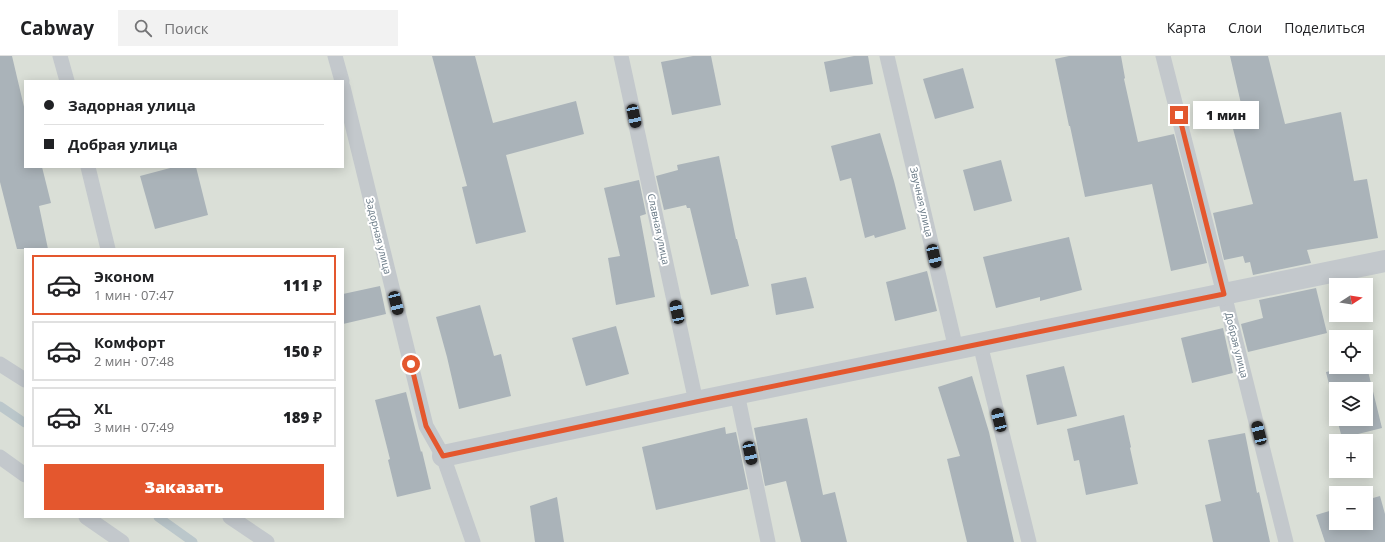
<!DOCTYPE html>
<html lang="ru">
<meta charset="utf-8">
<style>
body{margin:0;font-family:"Open Sans",sans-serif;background:#f2f2f2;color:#202124;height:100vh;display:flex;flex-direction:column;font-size:15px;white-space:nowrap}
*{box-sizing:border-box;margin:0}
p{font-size:13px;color:#757577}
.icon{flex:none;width:22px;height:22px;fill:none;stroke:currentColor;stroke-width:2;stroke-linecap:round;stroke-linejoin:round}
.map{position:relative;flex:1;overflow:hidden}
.drawer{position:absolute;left:24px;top:192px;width:320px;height:270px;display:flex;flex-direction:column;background:#fff;border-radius:0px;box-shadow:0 2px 10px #0003}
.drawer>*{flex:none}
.banner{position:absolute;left:24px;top:24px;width:320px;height:88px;border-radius:0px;box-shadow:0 2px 10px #0003;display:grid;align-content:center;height:88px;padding:0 20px;background:#fff}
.needle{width:26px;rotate:78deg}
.fabs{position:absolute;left:1329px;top:222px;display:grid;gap:8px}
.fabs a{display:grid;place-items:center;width:44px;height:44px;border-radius:0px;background:#fff;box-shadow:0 2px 10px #0003;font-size:20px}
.end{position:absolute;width:18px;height:18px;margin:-9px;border:5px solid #e4572e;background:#fff;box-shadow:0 0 0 2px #fff}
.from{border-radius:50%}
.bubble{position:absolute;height:28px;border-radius:0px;background:#fff;box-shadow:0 2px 10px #0003;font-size:13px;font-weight:800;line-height:28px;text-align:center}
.car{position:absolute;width:12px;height:24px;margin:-12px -6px;border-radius:5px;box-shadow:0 0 3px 1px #0007;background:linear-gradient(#222 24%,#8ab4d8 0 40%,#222 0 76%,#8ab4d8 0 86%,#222 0)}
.banner b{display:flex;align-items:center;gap:14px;height:38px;font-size:15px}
.banner b+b{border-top:1px solid #e0e0e0}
.banner i{width:10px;height:10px;background:#202124}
ul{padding:7px 0 0;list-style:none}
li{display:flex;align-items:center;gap:12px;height:60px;margin:0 8px 6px;padding:0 12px;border:2px solid #e0e0e0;border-radius:0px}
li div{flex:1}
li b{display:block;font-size:15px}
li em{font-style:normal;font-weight:800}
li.active{border-color:#e4572e}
li>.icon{width:36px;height:36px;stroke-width:1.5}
.primary-button{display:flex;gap:8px;margin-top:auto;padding:8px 20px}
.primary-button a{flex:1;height:46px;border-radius:0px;background:#e4572e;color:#fff;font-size:16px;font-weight:800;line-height:46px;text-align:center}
header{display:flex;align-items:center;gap:24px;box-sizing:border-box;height:56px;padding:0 20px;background:#fff;border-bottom:1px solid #e0e0e0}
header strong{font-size:19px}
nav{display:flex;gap:22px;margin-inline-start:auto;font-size:14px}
.search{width:280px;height:36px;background:#f2f2f2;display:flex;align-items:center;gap:10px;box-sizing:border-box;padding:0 14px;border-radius:0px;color:#757577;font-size:15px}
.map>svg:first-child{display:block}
.green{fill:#dadfd7;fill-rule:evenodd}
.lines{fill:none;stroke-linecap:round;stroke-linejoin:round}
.stream{stroke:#bbc7cb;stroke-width:9}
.building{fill:#aab3b9}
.service{stroke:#c3c8cc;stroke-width:15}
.minor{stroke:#c3c8cc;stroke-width:22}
.route{stroke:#e4572e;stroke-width:5}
.labels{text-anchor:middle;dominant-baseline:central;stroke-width:4;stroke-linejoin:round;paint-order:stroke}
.street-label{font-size:10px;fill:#657683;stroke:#fff}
</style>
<header>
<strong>Cabway</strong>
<div class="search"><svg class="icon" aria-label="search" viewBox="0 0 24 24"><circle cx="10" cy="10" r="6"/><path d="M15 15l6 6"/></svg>Поиск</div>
<nav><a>Карта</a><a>Слои</a><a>Поделиться</a></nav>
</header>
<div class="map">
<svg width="1385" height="486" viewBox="0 0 1385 486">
<rect width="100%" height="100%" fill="#fafaf8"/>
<path class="green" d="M 0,0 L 1385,0 L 1385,486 L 0,486 ZM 25,25 L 343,25 L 343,111 L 25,111 ZM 25,193 L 343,193 L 343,461 L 25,461 ZM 1336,229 L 1366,229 L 1366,259 L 1336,259 ZM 1336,281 L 1366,281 L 1366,311 L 1336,311 ZM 1336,333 L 1366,333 L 1366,363 L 1336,363 ZM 1336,385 L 1366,385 L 1366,415 L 1336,415 ZM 1336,437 L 1366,437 L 1366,467 L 1336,467 Z"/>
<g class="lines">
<g class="stream">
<polyline points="0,350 25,367"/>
<polyline points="158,461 193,486"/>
</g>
</g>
<g class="building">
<polygon points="0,0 12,0 25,55 25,111 42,111 51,147 39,150 48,193 17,193 0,126"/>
<polygon points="432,0 475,0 493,67 576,45 584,78 506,99 526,176 476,188 462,131 467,130"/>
<polygon points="693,0 711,0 721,49 672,59 661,6"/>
<polygon points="854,0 868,0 873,28 830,36 824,6"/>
<polygon points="1069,0 1121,0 1125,22 1124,23 1138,86 1174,78 1207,207 1171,215 1152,128 1085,141 1070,70 1069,70 1055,3"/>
<polygon points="1230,0 1268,0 1285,68 1341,56 1354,125 1367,123 1378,182 1307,194 1311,207 1253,219 1250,206 1245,207 1243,200 1224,204 1213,157 1253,148 1232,69 1245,65"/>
<polygon points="963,12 974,52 935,63 923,23"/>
<polygon points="880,77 894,125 906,173 875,182 874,179 865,182 851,122 840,125 831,90"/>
<polygon points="719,100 736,183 737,183 749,230 711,239 690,152 687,152 686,149 664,154 656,120 678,114 677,109"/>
<polygon points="1001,104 1012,145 974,155 963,114"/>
<polygon points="174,111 196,111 208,159 155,173 140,120"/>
<polygon points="639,124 646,158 640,160 655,241 616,249 608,202 620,200 604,132"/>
<polygon points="1069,181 1082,234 1040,245 1040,241 996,252 983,201"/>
<polygon points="927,215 937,255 895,265 886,226"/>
<polygon points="806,221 814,252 776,259 771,228"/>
<polygon points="380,230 386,258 343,268 343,238"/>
<polygon points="1316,232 1327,277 1248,296 1241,268 1263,262 1259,244"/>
<polygon points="480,249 494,300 501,298 511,340 459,353 447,301 436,261"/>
<polygon points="616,270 629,318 586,330 572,282"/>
<polygon points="1223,272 1233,317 1192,327 1181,282"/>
<polygon points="1366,307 1382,372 1342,382 1337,363 1366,363 1366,333 1336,333 1336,357 1326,316 1349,311 1366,311"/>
<polygon points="1064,310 1077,360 1037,369 1026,319"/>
<polygon points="972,320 989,376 1014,486 967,486 947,403 960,400 938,331"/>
<polygon points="406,336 421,396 422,395 431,433 397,441 388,404 390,403 375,344"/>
<polygon points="1124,359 1131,391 1130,392 1138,428 1086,439 1079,404 1074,405 1067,373"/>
<polygon points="807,362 823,439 835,436 847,486 801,486 786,425 765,430 754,372"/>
<polygon points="725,371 726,378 736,376 748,433 656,454 642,391"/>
<polygon points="1245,377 1257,437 1259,436 1270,486 1213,486 1205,449 1221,445 1208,384"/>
<polygon points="1380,440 1385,458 1385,486 1325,486 1316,459 1336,453 1336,467 1366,467 1366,444"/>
<polygon points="557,441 564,486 535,486 530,450"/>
</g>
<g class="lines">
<g class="service">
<polyline points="60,0 67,25"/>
<polyline points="335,0 342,25"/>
<polyline points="621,0 696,346"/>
<polyline points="887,0 956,293"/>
<polyline points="1163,0 1224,238 1286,486"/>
<polyline points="343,31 426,370 443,400 473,486"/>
<polyline points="88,111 108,193"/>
<polyline points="980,288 1029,486"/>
<polyline points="0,308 25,324"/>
<polyline points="737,337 768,486"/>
<polyline points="0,401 25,419"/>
<polyline points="86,461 122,486"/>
<polyline points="230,461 267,486"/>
</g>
<polyline class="minor" points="443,400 696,346 1385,205"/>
</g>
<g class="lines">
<polyline class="route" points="411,308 426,370 443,400 696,346 1224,238 1179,59"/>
</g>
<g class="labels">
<g class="street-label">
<text transform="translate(922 146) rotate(77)">Звучная улица</text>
<text transform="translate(659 173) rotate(78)">Славная улица</text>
<text transform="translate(379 180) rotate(76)">Задорная улица</text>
<text transform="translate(1237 289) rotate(76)">Добрая улица</text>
</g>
</g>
</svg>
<div class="fabs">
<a><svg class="needle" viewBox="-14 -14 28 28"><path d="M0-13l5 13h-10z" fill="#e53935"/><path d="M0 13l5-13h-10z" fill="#757577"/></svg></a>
<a><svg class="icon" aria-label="locate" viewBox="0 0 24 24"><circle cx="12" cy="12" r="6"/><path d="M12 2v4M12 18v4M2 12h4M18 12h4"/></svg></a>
<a><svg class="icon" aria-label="layers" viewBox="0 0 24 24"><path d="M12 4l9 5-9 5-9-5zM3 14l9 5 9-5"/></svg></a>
<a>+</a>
<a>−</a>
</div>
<i class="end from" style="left:411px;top:308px"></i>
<i class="end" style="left:1179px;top:59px"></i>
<div class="bubble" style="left:1193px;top:45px;width:66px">1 мин</div>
<i class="car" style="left:634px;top:60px;rotate:168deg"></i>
<i class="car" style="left:934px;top:200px;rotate:167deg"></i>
<i class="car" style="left:396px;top:247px;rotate:166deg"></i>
<i class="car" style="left:677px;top:256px;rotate:348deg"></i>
<i class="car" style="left:999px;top:364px;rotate:346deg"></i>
<i class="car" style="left:1259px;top:377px;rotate:346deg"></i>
<i class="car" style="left:750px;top:397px;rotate:168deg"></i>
<div class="banner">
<b><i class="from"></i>Задорная улица</b>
<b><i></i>Добрая улица</b>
</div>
<section class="drawer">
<ul>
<li class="active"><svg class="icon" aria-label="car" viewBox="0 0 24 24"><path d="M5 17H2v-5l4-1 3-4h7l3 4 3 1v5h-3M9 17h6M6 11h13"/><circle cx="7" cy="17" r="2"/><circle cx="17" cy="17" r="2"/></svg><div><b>Эконом</b><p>1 мин · 07:47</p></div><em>111 ₽</em></li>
<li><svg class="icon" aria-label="car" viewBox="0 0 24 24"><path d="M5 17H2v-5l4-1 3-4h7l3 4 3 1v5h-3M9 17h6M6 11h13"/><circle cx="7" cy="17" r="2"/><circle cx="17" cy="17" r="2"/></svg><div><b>Комфорт</b><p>2 мин · 07:48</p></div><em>150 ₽</em></li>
<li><svg class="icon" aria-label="car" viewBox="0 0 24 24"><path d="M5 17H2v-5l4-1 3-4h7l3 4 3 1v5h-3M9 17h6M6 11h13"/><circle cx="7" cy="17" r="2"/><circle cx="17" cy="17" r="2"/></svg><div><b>XL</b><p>3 мин · 07:49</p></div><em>189 ₽</em></li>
</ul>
<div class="primary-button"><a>Заказать</a></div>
</section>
</div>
